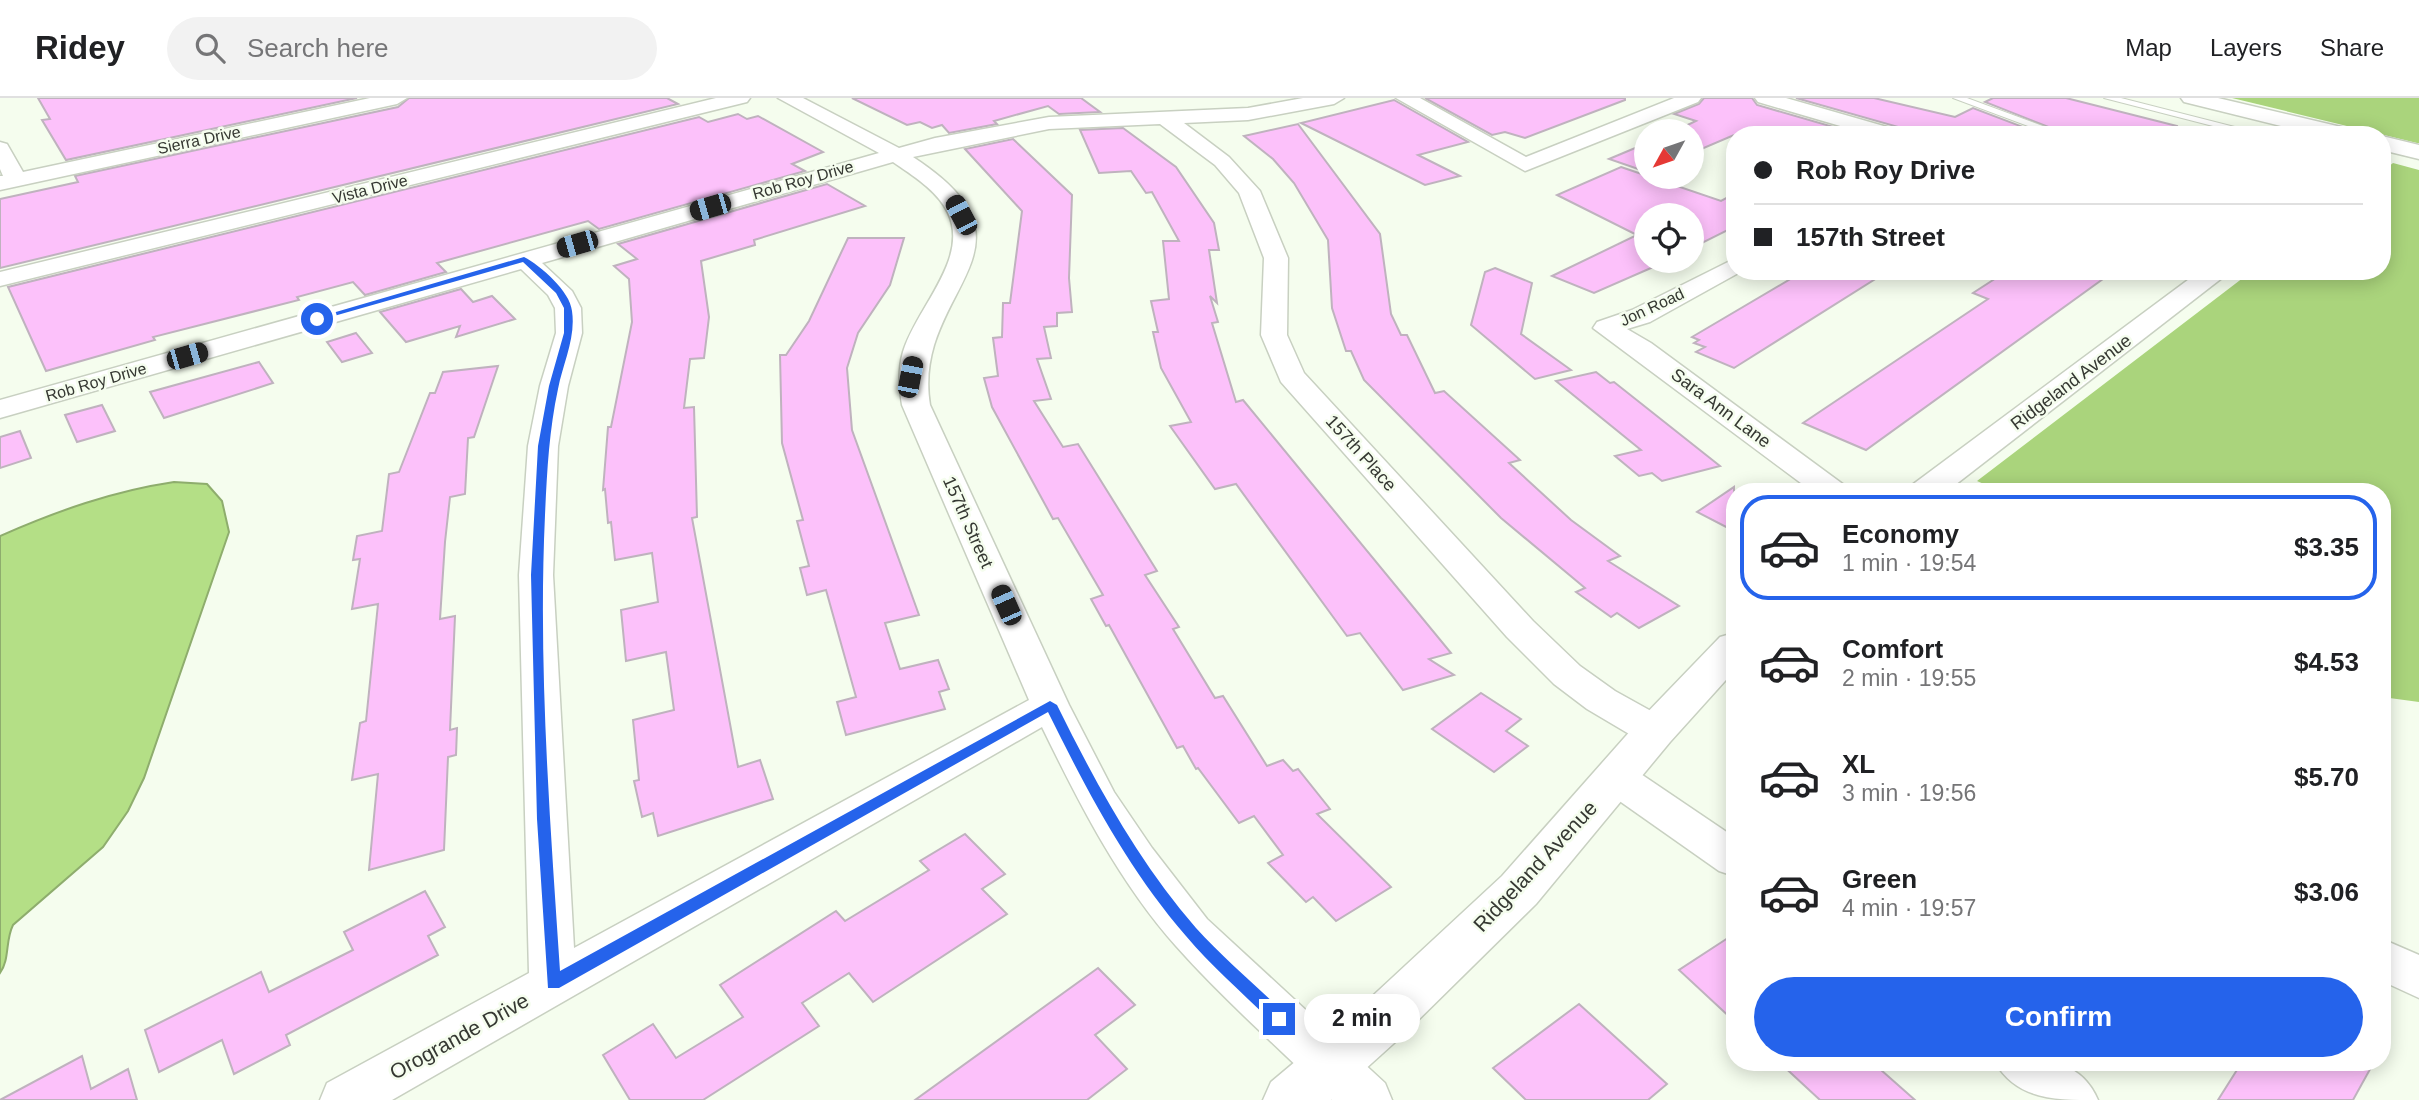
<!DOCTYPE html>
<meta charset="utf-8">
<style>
body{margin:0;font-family:Arial,sans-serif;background:#f2f2f2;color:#202124;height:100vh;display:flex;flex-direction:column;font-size:26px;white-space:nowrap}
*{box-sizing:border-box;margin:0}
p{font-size:23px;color:#757577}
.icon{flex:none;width:38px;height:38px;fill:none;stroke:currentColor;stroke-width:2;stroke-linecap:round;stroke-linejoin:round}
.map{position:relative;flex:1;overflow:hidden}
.drawer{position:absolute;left:1726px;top:385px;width:665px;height:588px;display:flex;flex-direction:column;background:#fff;border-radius:28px;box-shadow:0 4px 18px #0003}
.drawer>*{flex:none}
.banner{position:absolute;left:1726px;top:28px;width:665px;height:154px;border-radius:28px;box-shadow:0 4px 18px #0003;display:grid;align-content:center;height:154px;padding:0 28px;background:#fff}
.needle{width:46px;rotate:230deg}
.fabs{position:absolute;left:1634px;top:21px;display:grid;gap:14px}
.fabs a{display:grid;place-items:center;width:70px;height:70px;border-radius:50%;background:#fff;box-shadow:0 4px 18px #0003;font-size:35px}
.end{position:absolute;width:32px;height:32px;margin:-16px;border:9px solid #2563eb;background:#fff;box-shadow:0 0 0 4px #fff}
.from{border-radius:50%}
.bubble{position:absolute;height:49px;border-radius:24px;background:#fff;box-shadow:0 4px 18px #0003;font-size:23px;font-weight:700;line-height:49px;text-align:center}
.car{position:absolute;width:21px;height:42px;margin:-21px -10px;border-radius:9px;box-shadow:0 0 5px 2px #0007;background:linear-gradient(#222 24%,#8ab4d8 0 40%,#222 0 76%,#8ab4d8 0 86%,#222 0)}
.banner b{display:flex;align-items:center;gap:24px;height:66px;font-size:26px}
.banner b+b{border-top:2px solid #e0e0e0}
.banner i{width:18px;height:18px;background:#202124}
ul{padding:12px 0 0;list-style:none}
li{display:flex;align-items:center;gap:21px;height:105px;margin:0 14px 10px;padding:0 14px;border:4px solid transparent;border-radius:28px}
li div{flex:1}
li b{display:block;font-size:26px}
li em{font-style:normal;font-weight:700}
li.selected{border-color:#2563eb}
li>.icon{width:63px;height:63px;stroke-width:1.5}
.button{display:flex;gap:14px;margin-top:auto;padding:14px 28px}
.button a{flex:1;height:80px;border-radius:42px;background:#2563eb;color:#fff;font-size:28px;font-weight:700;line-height:80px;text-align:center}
header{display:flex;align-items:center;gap:42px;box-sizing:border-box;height:98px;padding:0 35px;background:#fff;border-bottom:2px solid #e0e0e0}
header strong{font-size:33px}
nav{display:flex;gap:38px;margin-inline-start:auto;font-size:24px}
.search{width:490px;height:63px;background:#f2f2f2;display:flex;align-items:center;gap:18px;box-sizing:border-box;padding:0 24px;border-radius:38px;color:#757577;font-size:26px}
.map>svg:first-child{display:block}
.forest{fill:#aad47c}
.water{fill:#b4df86;stroke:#8ead6d;stroke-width:2}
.building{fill:#fcc1fa;stroke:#bfb2be;stroke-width:2}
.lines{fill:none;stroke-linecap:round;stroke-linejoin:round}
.service-casing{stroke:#c8d0c1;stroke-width:2}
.minor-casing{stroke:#c8d0c1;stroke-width:3}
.tertiary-casing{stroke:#c8d0c1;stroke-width:3}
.primary-casing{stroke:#c8d0c1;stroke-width:3}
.service{fill:#fff;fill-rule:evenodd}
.minor{fill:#fff;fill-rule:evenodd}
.tertiary{fill:#fff;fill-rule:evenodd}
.primary{fill:#fff;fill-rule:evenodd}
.route{fill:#2563eb}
.labels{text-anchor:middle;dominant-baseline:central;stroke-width:5;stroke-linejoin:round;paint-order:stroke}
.far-street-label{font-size:16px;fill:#353832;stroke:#f5fdee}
.street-label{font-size:18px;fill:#353832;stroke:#f5fdee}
.near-street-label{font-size:21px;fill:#353832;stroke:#f5fdee}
</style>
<header>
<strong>Ridey</strong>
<div class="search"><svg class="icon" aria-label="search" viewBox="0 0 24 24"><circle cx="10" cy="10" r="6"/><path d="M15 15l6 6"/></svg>Search here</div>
<nav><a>Map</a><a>Layers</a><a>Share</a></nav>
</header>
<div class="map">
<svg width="2419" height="1002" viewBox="0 0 2419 1002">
<rect width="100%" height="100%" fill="#f5fdee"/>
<g class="forest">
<polygon points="2232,0 2419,0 2419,45 2417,45"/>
<polygon points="2393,65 2419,72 2419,604 2382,599 2382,394 2002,394 1977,383 2252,173 2382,173 2382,74"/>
</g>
<path class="water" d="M 174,384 L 207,386 L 222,403 L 229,434 L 144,680 L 128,713 L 103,749 L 13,827 C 5,843 10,861 0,875 L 0,438 C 57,413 113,393 174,384 Z"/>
<g class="building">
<polygon points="38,0 357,0 66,62 42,22 50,21"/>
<polygon points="409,0 667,0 678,6 0,170 0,101 78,84 75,78 398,9"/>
<polygon points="852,0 1081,0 1100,14 1059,16 1048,8 994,23 997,26 949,35 942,27 932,30 920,24 907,27"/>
<polygon points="1425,0 1625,0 1625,2 1525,40 1505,34 1492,37"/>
<polygon points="1704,0 1752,0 1757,7 1861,37 1734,37 1692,55 1692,33 1675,33 1696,23 1674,16 1699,6"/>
<polygon points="1796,0 1874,0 1955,19 1973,10 2044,37 1906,37 1902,30"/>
<polygon points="1993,0 2066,0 2177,28 2176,37 2069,37 1985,4"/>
<polygon points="1394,2 1468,44 1418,57 1460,78 1425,87 1301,25"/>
<polygon points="738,16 747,21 758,18 823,54 792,66 805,73 599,131 588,123 437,165 446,174 365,197 353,184 297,199 299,202 153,239 155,242 46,273 8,189 699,19 708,24"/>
<polygon points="1298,26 1380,136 1391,216 1401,237 1407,237 1435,295 1444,293 1520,362 1509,365 1571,422 1620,458 1608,463 1679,508 1639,530 1617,515 1611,519 1576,494 1585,490 1501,420 1364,282 1351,253 1346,253 1332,210 1328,142 1294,85 1273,61 1244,38"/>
<polygon points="1123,30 1176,69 1214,125 1219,152 1209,152 1217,205 1210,198 1218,224 1212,225 1236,304 1243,302 1451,555 1429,561 1454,577 1403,592 1360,535 1347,538 1236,386 1215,391 1170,328 1191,324 1161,270 1153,234 1158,234 1151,203 1169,201 1163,143 1179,143 1152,94 1146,95 1131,73 1099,75 1080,32"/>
<polygon points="1013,41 1072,97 1069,180 1072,214 1057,215 1057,228 1044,229 1051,260 1037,261 1051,301 1034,303 1063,349 1078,346 1157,473 1145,477 1179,529 1173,531 1215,600 1223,598 1267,668 1283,662 1293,673 1298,671 1330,711 1317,716 1391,789 1336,823 1313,799 1306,804 1268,765 1283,757 1254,718 1239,725 1198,670 1196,671 1183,648 1177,650 1109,527 1106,528 1091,501 1103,497 1058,420 1053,421 992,309 984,280 998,278 993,240 1002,239 1003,205 1010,205 1022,113 965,51"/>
<polygon points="1647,45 1647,74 1609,61"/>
<polygon points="1621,69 1721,103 1734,96 1734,129 1692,150 1692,117 1647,117 1647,163 1667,163 1594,195 1552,178 1637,137 1557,97"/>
<polygon points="827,86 865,108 754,142 755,147 701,163 709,219 704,260 690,261 684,310 694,309 697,419 692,420 738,669 760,662 773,701 658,738 653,715 642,719 634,683 639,682 633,622 674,612 666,554 626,563 621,512 658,504 652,455 615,462 611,424 608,425 605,391 603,392 608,329 611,329 632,224 629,181 614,168 637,161 618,146"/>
<polygon points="848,140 904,140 890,187 858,235 847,270 852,332 919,517 885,525 900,571 938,562 949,591 939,594 945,611 846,637 837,604 856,599 826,492 807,497 800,470 809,468 797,423 803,422 782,345 780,257 786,257 809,223"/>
<polygon points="1495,170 1532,185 1521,236 1571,272 1535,281 1471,227 1485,174"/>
<polygon points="1804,173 1888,173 1734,270 1696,254 1705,249 1694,245 1699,242 1692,239"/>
<polygon points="2007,173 2114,173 1866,352 1803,325 1988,201 1973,195"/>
<polygon points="461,191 473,204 492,198 515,221 456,239 460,228 406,244 380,214"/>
<polygon points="356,235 372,255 342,264 327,244"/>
<polygon points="259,264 273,285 164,320 150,294"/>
<polygon points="498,268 474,339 468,340 465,396 450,399 445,444 440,521 455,518 450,632 457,630 456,657 448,659 444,752 369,772 378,676 352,682 360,625 366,623 378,506 352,511 360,461 353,462 357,438 382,433 389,376 399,374 430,295 435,295 443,274"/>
<polygon points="1596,274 1610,285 1614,284 1720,368 1662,383 1652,375 1639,378 1615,358 1641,352 1556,283"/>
<polygon points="102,307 115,333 77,344 65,317"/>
<polygon points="20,333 31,360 0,370 0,339"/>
<polygon points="1734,389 1734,433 1697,414"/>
<polygon points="1481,595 1521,621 1506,633 1528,648 1494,674 1432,631"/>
<polygon points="965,736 1005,776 982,791 1007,816 873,904 849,875 802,905 819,928 703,1002 630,1002 603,957 653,926 676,960 743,919 720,887 836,813 845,823 929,772 920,763"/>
<polygon points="425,793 445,829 428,838 438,857 286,937 290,947 234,976 222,942 159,974 145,932 261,874 269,894 353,852 344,834"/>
<polygon points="1734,836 1734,923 1679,872"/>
<polygon points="1098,870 1135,907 1095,937 1127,971 1087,1002 915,1002"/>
<polygon points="1579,906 1667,986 1648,1002 1526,1002 1493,970"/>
<polygon points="82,958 91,991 128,971 137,1002 0,1002"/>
<polygon points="1779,964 1872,964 1915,1002 1820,1002"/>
<polygon points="2242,964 2374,964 2353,1002 2218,1002"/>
</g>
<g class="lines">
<defs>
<g id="service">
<polygon points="1953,0 1967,0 2067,37 2052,37"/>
<polygon points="2104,0 2121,0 2266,37 2248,37"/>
</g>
<g id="minor">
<polygon points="370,0 407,0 397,6 0,92 0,78 3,78 0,71 0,44 7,46 23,74"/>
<polygon points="716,0 750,0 747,4 0,188 0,174"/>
<path d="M 778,0 L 803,0 L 899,50 L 935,40 L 1049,19 L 1248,10 L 1303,0 L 1344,0 L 1334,6 L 1248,22 L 1184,25 L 1229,59 L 1260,93 L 1288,160 L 1287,237 L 1304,275 L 1533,523 L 1580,568 L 1615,593 L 1669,623 L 1675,633 L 1669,643 L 1655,647 L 1641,643 L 1587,611 L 1554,586 L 1507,539 L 1281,284 L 1261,237 L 1264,160 L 1239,95 L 1215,67 L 1160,26 L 1049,31 L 913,59 C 1054,151 911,192 930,307 L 1069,607 L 1114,694 L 1152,750 L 1207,821 L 1385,985 L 1392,1002 L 1332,1002 C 1280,951 1224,902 1176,848 C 1119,784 1079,705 1042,629 L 392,1002 L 320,1002 L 327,985 L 529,875 L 519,477 L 528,348 L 540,288 L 556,235 L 555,210 L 548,197 L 521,171 L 0,320 L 0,302 L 879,55 ZM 893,64 C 912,77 938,93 948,115 C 970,161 916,210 903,254 C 898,271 899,289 902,307 L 1029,602 L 574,850 L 553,477 L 558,348 L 568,288 L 582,235 L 581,210 L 572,193 L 542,165 Z"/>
<polygon points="1396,0 1420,0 1526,59 1674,0 1701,0 1698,4 1525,73"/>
<polygon points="1755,0 1786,0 1901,33 1904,37 1871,37 1758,4"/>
<polygon points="1734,161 1734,173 1742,173 1650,224 1627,231 1651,245 1844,387 1849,394 1813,394 1593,230 1597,224 1632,212"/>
<polygon points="1615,664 1629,668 1734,739 1734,778 1719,773 1601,690 1595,679 1601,668"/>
<polygon points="2382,841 2419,857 2419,900 2382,883"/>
<path d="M 1995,964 C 2038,964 2078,956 2098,1002 C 2055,1002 2017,1002 1995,964 Z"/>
</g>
<g id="tertiary">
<polygon points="2200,173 2231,173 1946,394 1907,394 1912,387"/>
<polygon points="1734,535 1734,573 1670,644 1536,806 1403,937 1331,1002 1263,1002 1271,984 1365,905 1502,778 1640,622 1720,539"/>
</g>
<g id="primary">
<polygon points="2181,0 2218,0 2354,32 2357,37 2317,37 2184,4"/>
<polygon points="2382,38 2419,47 2419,61 2382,52"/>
</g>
</defs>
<use href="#service" class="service-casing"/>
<use href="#minor" class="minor-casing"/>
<use href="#tertiary" class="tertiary-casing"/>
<use href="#primary" class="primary-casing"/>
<use href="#service" class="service"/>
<use href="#minor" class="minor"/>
<use href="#tertiary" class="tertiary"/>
<use href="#primary" class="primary"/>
</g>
<path class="route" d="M 524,159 C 541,168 570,193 572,213 C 576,240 563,265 558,291 C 549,333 547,374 545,417 C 538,569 550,722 560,873 L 1050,603 L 1057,607 C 1096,686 1138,763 1196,830 C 1223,860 1256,887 1285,916 L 1285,926 L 1274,926 C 1245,897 1212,869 1186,838 C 1128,771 1087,693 1048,614 L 559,890 L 548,890 L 537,721 L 531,477 L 538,348 L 549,288 L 564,235 L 564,210 L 556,195 L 523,164 L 320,222 L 312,221 Z"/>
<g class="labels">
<g class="far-street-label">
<text transform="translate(199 42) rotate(-12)">Sierra Drive</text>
<text transform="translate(803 82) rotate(-16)">Rob Roy Drive</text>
<text transform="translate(370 91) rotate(-14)">Vista Drive</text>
<text transform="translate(1652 209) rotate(-25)">Jon Road</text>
<text transform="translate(96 284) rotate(-16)">Rob Roy Drive</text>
</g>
<g class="street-label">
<text transform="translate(2071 284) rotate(-37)">Ridgeland Avenue</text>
<text transform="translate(1721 310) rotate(37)">Sara Ann Lane</text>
<text transform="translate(1361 355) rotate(48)">157th Place</text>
<text transform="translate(968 424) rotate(66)">157th Street</text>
</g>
<g class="near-street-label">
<text transform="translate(1535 768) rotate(-47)">Ridgeland Avenue</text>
<text transform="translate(459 938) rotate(-29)">Orogrande Drive</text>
</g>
</g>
</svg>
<div class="fabs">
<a><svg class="needle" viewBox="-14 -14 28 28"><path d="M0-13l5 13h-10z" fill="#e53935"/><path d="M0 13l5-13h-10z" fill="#757577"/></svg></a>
<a><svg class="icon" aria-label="locate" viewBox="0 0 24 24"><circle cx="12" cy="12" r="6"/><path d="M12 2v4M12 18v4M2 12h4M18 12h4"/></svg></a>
</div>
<i class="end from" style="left:317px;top:221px"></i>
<i class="end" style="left:1279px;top:921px"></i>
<div class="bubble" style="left:1304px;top:896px;width:116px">2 min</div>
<i class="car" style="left:710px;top:109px;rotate:254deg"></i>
<i class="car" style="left:961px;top:117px;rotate:332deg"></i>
<i class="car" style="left:577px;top:146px;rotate:254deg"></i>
<i class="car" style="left:187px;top:258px;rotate:74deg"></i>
<i class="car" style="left:910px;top:279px;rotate:11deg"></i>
<i class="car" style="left:1006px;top:507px;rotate:336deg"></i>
<div class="banner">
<b><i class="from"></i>Rob Roy Drive</b>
<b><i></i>157th Street</b>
</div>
<section class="drawer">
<ul>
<li class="selected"><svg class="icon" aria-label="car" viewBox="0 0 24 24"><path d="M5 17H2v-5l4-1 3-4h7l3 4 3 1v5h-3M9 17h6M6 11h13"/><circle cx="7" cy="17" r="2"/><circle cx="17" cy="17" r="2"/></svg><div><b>Economy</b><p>1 min · 19:54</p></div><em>$3.35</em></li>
<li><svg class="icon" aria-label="car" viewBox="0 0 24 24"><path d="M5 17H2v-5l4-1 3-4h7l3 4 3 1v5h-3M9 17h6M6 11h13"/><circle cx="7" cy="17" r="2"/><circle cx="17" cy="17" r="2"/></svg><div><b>Comfort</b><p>2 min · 19:55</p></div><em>$4.53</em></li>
<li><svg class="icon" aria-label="car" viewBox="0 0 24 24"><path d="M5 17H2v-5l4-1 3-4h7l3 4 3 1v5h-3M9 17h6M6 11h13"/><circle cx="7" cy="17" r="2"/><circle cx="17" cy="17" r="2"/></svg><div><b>XL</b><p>3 min · 19:56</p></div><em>$5.70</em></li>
<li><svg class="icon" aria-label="car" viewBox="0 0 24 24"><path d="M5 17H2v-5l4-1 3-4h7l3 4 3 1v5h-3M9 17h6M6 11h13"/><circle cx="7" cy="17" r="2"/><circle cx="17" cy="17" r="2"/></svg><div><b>Green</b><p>4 min · 19:57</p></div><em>$3.06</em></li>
</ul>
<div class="button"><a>Confirm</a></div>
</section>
</div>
